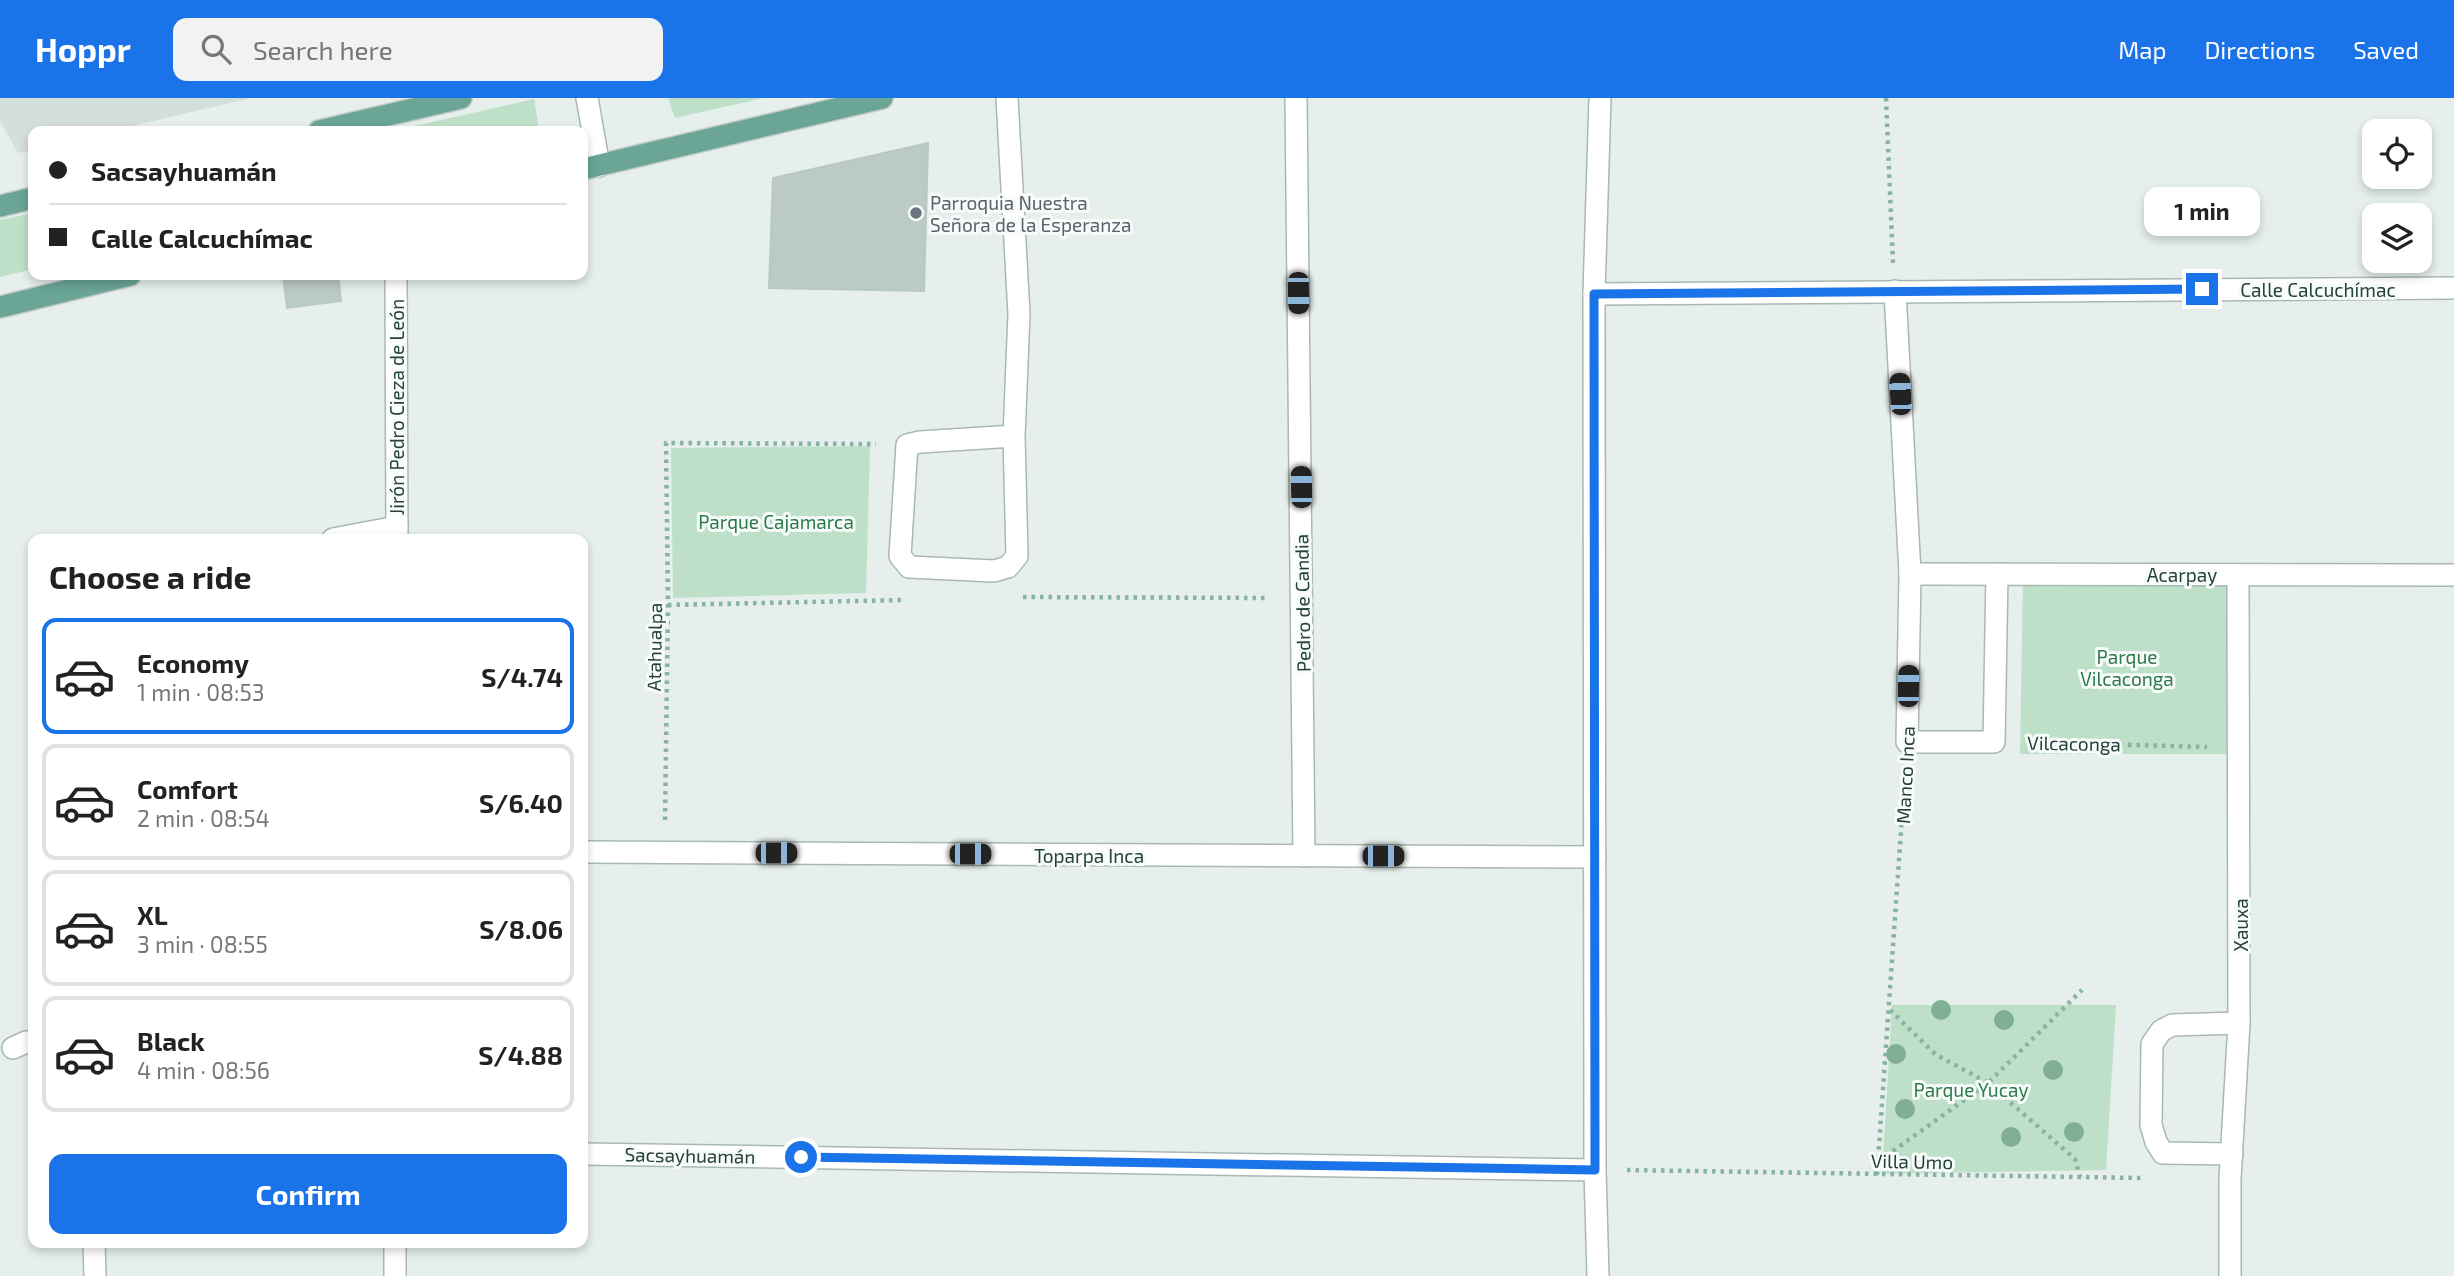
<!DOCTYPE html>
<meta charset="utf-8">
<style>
body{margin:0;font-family:"Exo 2",sans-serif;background:#f2f2f2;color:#222;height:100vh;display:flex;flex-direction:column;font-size:26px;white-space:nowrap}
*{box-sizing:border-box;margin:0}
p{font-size:23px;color:#767676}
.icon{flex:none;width:38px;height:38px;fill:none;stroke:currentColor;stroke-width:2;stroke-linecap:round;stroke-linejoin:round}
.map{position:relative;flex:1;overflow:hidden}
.details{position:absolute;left:28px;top:436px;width:560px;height:714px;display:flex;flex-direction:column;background:#fff;border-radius:14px;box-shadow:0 4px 10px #0003}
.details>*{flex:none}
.banner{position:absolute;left:28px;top:28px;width:560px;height:154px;border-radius:14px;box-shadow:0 4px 10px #0003;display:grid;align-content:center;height:154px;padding:0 21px;background:#fff}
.controls{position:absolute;left:2362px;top:21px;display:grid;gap:14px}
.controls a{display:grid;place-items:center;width:70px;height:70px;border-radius:14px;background:#fff;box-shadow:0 4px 10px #0003;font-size:35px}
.end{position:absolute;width:32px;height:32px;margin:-16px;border:9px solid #1a73e8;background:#fff;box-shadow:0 0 0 4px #fff}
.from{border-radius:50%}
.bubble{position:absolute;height:49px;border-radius:14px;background:#fff;box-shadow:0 4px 10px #0003;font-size:23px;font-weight:700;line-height:49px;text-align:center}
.car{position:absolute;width:21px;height:42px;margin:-21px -10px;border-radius:9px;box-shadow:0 0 5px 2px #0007;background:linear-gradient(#222 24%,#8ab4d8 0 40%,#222 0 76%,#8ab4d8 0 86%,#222 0)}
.banner b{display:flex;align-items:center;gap:24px;height:66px;font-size:26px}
.banner b+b{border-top:2px solid #e0e0e0}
.banner i{width:18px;height:18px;background:#222}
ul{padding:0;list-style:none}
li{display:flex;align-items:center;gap:21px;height:116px;margin:0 14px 10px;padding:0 7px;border:4px solid #e0e0e0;border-radius:14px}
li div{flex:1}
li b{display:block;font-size:26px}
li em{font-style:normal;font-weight:700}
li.current{border-color:#1a73e8}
li>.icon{width:63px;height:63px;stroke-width:1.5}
h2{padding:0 21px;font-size:32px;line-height:84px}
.action{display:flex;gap:14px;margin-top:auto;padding:14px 21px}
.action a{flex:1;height:80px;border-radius:14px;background:#1a73e8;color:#fff;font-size:28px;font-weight:700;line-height:80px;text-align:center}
header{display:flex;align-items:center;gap:42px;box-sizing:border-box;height:98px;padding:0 35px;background:#1a73e8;color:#fff}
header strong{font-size:33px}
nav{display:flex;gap:38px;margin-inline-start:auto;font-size:24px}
.search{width:490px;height:63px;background:#f2f2f2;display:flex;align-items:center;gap:18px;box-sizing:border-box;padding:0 24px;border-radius:14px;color:#767676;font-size:26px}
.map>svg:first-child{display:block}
.built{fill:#d4dfda}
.green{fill:#bfe0c8}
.building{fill:#bbcac4;stroke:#b8c9c2;stroke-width:2}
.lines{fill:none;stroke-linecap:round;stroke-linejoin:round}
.minor-casing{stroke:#a8b8b2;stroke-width:24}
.major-casing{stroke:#c2cac8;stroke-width:24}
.path{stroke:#86b3a5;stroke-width:4.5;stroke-dasharray:3.5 5;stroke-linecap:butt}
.minor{stroke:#fff;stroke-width:21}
.major{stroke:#6aa596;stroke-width:21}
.tree{fill:#80af93}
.route{stroke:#1a73e8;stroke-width:9}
.worship-dot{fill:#6b7280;stroke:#f7fbf9;stroke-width:2.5}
.labels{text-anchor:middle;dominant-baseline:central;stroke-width:6;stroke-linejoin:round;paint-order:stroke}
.worship-label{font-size:19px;fill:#5b616d;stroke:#f7fbf9;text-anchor:start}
.street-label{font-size:19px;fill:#24423a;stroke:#f7fbf9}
.park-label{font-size:19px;fill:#2d7a4b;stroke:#f7fbf9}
</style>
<header>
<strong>Hoppr</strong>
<div class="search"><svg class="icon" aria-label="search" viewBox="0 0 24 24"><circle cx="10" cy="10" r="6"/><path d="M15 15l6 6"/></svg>Search here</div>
<nav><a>Map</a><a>Directions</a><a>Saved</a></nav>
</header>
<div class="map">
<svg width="2454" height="1178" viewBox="0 0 2454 1178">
<rect width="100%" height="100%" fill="#e6efeb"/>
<polygon class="built" points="0,0 251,0 111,33 33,33 33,52 18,55 0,23"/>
<g class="green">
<polygon points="668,0 764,0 675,20"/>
<polygon points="534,1 539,33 393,33"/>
<polygon points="33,115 33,171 0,179 0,122"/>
<polygon points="870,348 866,495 673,500 671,350"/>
<polygon points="2023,481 2233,482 2230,656 2020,656"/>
<polygon points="1892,907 2116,907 2106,1072 1882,1076"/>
</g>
<g class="building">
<polygon points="928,45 924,193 769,190 773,80"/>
<polygon points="283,177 338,177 341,203 287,210"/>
</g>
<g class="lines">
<defs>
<g id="minor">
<polyline points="587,0 599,68"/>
<polyline points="1007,0 1019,216 1014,338 1017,458 1008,469 994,473 909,469 900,458 907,347 920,344 1014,338"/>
<polyline points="1296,0 1304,758"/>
<polyline points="396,177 397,441"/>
<polyline points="1895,193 1910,476 1907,644 1994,644 1997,476"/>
<polyline points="1594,196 2454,190"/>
<polyline points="333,441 397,429"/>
<polyline points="1910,476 2454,477"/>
<polyline points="583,754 1595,759"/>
<polyline points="13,950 26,944 33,945"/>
<polyline points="583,1056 1595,1072"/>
<polyline points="2232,1056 2163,1055 2156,1044 2151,1027 2152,946 2161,933 2172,927 2239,925"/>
<polyline points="94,1144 95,1178"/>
<polyline points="395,1178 395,1144"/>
<polyline points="1598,1178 1595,1072 1594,196 1600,0"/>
<polyline points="2230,1178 2230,1081 2239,925 2238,477"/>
</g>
<g id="major">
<polyline points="319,33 461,0"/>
<polyline points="583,71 882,0"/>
<polyline points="0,108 33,100"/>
<polyline points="0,209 130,177"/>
</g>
</defs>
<use href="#minor" class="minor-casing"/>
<use href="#major" class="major-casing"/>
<g class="path">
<polyline points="1886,0 1893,165"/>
<polyline points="1023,499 1269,500"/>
<polyline points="668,507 902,502"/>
<polyline points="2026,644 2207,649"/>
<polyline points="665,722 668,507 666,345 876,346"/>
<polyline points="1890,912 1935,956 1988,985 2075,1061 2080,1079"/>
<polyline points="1879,1063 1988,985 2082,892"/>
<polyline points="1627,1072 2144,1080"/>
<polyline points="1877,1077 1905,676"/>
</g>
<use href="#minor" class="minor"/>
<use href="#major" class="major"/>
</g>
<g class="tree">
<circle cx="1941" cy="912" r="10"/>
<circle cx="2004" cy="922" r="10"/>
<circle cx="1896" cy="956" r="10"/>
<circle cx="2053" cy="972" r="10"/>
<circle cx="1905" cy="1011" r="10"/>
<circle cx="2074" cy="1034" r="10"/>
<circle cx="2011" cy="1039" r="10"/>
</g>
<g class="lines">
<polyline class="route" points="801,1059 1595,1072 1594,196 2202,191"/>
</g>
<circle class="worship-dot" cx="916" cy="115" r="7"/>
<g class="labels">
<g class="worship-label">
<text x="930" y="104">Parroquia Nuestra<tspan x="930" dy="22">Señora de la Esperanza</tspan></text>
</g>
<g class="street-label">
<text x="2318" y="191">Calle Calcuchímac</text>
<text transform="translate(396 309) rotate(-90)">Jirón Pedro Cieza de León</text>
<text x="2182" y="476">Acarpay</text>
<text transform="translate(1302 505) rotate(-91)">Pedro de Candia</text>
<text transform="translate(654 549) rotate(-89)">Atahualpa</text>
<text transform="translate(2074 645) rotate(1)">Vilcaconga</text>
<text transform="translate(1905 677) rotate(-87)">Manco Inca</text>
<text x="1089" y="757">Toparpa Inca</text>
<text transform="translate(2240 827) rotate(-90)">Xauxa</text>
<text transform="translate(690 1057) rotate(1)">Sacsayhuamán</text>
<text transform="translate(1912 1063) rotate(1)">Villa Umo</text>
</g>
<g class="park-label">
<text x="776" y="423">Parque Cajamarca</text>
<text x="2127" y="558">Parque<tspan x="2127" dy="22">Vilcaconga</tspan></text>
<text x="1971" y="991">Parque Yucay</text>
</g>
</g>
</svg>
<div class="controls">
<a><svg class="icon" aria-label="locate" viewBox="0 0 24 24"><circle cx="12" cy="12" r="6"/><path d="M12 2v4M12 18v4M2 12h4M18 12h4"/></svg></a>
<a><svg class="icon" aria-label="layers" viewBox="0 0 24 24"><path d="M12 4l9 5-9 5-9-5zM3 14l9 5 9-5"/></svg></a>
</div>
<i class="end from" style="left:801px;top:1059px"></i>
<i class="end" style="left:2202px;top:191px"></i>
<div class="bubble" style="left:2144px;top:89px;width:116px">1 min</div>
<i class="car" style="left:1298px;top:195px;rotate:179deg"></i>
<i class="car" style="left:1900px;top:296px;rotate:357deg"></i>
<i class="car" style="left:1301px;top:389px;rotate:359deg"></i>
<i class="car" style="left:1908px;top:588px;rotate:1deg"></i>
<i class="car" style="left:776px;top:755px;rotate:90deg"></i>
<i class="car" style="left:970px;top:756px;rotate:90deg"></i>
<i class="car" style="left:1383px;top:758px;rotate:90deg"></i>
<div class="banner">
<b><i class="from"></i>Sacsayhuamán</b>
<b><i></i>Calle Calcuchímac</b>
</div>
<section class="details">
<h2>Choose a ride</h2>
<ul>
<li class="current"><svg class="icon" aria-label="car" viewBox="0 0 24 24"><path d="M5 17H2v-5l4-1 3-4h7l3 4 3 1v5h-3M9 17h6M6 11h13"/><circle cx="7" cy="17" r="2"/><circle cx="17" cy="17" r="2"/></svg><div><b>Economy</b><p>1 min · 08:53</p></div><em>S/4.74</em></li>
<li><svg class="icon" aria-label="car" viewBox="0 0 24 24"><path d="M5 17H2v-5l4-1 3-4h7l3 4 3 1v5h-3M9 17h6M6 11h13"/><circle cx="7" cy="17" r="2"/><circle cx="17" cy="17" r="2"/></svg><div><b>Comfort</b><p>2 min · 08:54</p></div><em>S/6.40</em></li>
<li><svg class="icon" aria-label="car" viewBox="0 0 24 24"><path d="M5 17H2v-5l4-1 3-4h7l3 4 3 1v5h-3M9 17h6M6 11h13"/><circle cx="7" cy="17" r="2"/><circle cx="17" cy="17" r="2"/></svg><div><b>XL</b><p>3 min · 08:55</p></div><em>S/8.06</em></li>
<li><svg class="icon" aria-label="car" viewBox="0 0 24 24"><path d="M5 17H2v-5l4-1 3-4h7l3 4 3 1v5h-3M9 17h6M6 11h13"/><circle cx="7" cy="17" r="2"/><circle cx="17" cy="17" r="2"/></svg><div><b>Black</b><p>4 min · 08:56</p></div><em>S/4.88</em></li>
</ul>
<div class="action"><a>Confirm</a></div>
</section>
</div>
